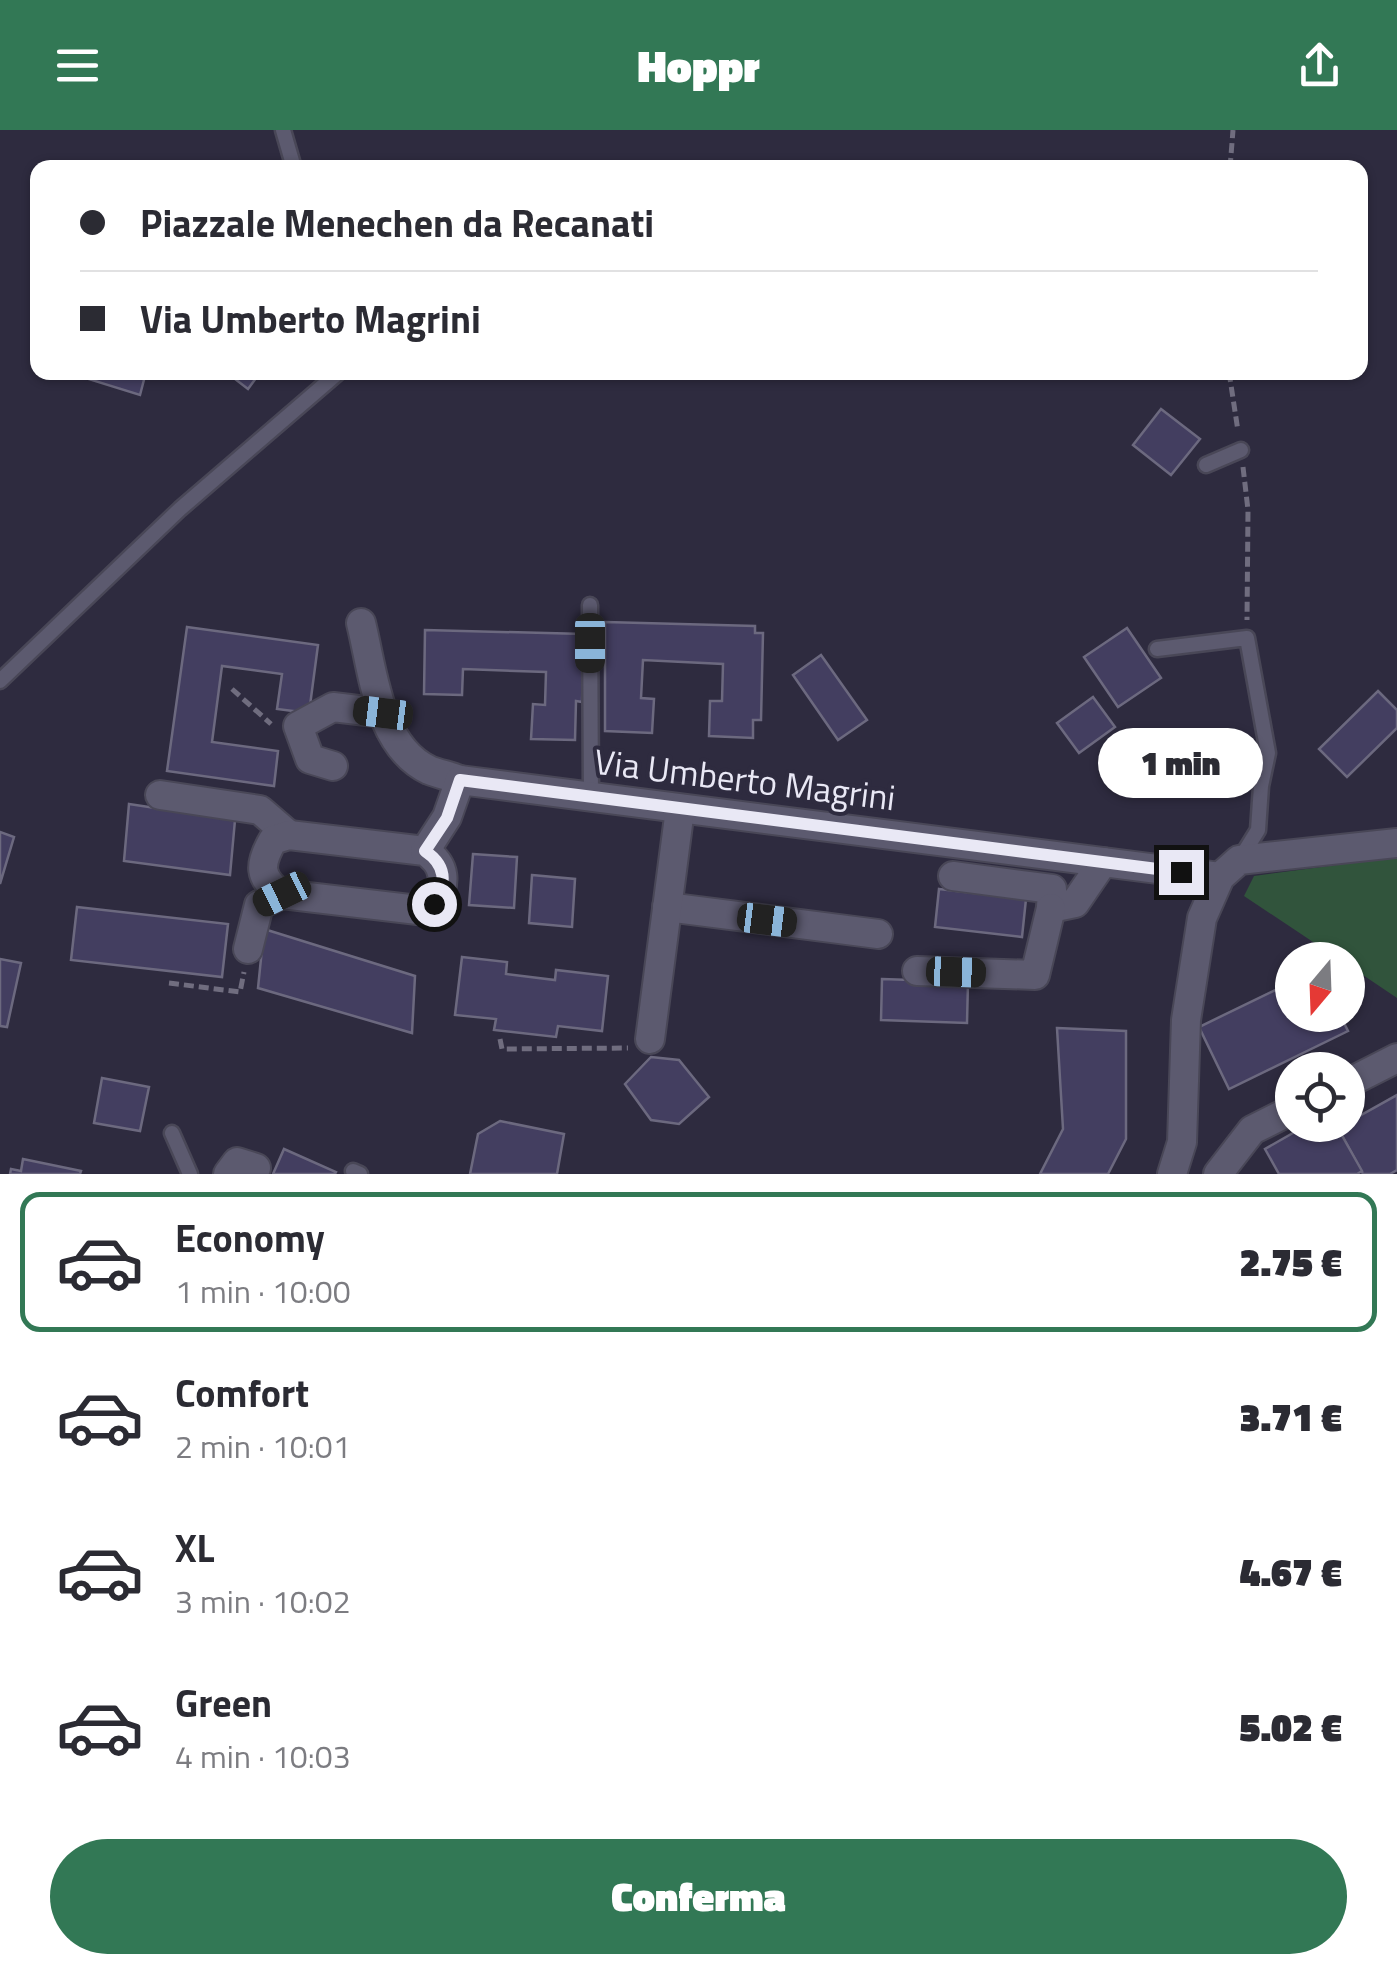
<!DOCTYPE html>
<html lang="it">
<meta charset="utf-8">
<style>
body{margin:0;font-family:"Titillium Web",sans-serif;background:#f7f7f7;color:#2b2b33;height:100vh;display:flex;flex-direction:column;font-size:38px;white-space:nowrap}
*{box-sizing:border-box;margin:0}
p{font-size:32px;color:#7c7c81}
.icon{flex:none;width:55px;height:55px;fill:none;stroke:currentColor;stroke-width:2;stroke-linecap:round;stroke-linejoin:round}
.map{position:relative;height:1044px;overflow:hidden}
.details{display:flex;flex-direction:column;background:#fff;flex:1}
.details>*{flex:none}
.guide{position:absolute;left:30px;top:30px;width:1338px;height:220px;border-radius:20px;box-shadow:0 2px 8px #0004;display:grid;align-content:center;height:220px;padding:0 50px;background:#fff}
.needle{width:65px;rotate:199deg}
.controls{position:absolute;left:1275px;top:812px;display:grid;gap:20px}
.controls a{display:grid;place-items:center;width:90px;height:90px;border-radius:50%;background:#fff;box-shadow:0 2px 8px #0004;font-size:50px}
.end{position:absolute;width:45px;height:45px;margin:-22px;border:12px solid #e9e8f5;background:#111;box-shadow:0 0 0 5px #111}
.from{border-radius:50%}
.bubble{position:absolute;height:70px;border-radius:35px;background:#fff;box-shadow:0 2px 8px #0004;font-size:32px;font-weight:800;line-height:70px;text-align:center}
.car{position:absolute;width:30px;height:60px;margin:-30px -15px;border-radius:12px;box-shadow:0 0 8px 2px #0007;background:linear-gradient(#222 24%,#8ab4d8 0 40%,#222 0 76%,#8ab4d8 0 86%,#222 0)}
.guide b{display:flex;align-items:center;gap:35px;height:95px;font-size:38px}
.guide b+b{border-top:2px solid #e1e1e2}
.guide i{width:25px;height:25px;background:#2b2b33}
ul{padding:18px 0 0;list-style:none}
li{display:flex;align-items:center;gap:30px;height:140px;margin:0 20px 15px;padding:0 30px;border:5px solid transparent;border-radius:20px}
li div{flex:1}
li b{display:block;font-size:38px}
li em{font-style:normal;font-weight:800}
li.selected{border-color:#327855}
li>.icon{width:90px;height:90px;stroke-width:1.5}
.primary-button{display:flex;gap:20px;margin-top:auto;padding:20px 50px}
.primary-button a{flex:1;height:115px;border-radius:60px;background:#327855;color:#fff;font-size:40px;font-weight:800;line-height:115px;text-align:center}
header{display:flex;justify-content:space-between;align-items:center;height:130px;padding:0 50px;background:#327855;color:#fff;font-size:45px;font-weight:800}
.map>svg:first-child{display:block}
.green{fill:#31543c}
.building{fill:#433e60;stroke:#6c697f;stroke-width:2.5}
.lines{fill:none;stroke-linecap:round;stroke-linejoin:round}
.service-casing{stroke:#494757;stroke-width:19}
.minor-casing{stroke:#494757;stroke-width:32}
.path{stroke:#706d7f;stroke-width:5;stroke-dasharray:10 5;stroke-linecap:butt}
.service{stroke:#5c5a6f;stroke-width:14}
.minor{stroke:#5c5a6f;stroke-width:28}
.route{stroke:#e9e8f5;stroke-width:12}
.labels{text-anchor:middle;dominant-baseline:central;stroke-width:8;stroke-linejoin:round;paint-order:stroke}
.street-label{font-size:35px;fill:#e9e8f5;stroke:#2e2b3f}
</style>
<header><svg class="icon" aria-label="menu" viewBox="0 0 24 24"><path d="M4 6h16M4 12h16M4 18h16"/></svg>Hoppr<svg class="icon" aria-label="share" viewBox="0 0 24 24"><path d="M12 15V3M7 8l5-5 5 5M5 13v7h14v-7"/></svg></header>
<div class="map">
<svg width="1397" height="1044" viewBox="0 0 1397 1044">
<rect width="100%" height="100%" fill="#2e2b3f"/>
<polygon class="green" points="1397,727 1397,868 1348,835 1348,830 1340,830 1244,766 1254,746"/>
<g class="building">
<polygon points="83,242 146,242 140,265 82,247"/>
<polygon points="226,242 257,242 259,244 248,259"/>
<polygon points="1161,279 1200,309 1171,345 1133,315"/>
<polygon points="605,492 755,496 755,503 763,503 761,590 753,590 753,608 709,606 710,571 722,571 723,534 643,530 641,568 654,569 652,603 605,601"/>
<polygon points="187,497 318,515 309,583 277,579 282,544 222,536 212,612 278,621 274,656 167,641"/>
<polygon points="1127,498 1161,548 1118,577 1084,527"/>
<polygon points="425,500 584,504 582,572 576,571 575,610 531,609 533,574 545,575 546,542 463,539 462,565 424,564"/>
<polygon points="821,525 867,590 838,610 793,545"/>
<polygon points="1378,561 1397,580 1397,598 1347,647 1319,619"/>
<polygon points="1093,567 1115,597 1079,623 1057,593"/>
<polygon points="129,674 235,690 230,745 124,731"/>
<polygon points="0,702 14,707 0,754"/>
<polygon points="473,724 517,727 514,778 469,775"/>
<polygon points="532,745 575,749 572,797 529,793"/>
<polygon points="939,759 1026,769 1022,807 935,797"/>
<polygon points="77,777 228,794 222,847 71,830"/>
<polygon points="264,799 415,846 412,903 258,858"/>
<polygon points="462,827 507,832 506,844 555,850 556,840 608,846 602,901 558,896 556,907 494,900 496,889 455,885"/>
<polygon points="0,829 21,833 7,897 0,896"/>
<polygon points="882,849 968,852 967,893 881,890"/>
<polygon points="1292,852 1292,885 1340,885 1348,901 1229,959 1199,897"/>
<polygon points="1057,898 1126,901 1126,1009 1108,1044 1040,1044 1063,999"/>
<polygon points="651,927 679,930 709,967 679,994 651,990 625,954"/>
<polygon points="102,948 149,957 140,1001 94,993"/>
<polygon points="1397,965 1397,1040 1390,1044 1363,1044 1338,998"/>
<polygon points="500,991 564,1004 557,1044 470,1044 478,1004"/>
<polygon points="1307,995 1336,995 1362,1041 1357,1044 1279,1044 1265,1019"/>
<polygon points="284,1019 336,1042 335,1044 273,1044"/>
<polygon points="23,1029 81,1041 80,1044 10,1044 11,1039 21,1041"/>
</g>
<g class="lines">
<defs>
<g id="service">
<polyline points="283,0 294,38"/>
<polyline points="1206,335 1241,320"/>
<polyline points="590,475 591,668"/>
<polyline points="1157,519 1247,508 1268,623 1261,656 1258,700 1240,729"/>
<polyline points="0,551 180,379 339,242"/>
<polyline points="172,1003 190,1044"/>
<polyline points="353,1041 360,1044"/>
</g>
<g id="minor">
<path d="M 361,493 C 373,541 378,616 429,640 C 439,644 450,646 460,650 L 1220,747"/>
<polyline points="333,636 310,629 298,596 333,577 383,583"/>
<polyline points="160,665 260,680 289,705"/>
<path d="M 289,705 L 425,721 C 446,735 447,753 434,774 L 418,780 L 282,764 C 258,748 259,734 273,710 Z"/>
<polyline points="425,721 447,687 460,650"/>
<polyline points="953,746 1052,759 1051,778 1075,773 1103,732"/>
<polyline points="667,777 878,804"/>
<polyline points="248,819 259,775 282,764"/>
<polyline points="917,841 1035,845 1051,778"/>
<polyline points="650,909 680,679"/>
<polyline points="1348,953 1397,928"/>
<polyline points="228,1044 237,1032 256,1038"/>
<polyline points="1172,1044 1182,1012 1186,890 1202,788 1220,747 1239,730 1397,713"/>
<polyline points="1218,1044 1252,1000 1292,980"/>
</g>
</defs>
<use href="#service" class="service-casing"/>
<use href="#minor" class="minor-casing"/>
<g class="path">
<polyline points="1230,38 1233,0"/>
<polyline points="1229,242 1238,301"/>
<polyline points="1243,337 1248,380 1247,490"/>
<polyline points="232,559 271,594"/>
<polyline points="169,853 240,862 244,842"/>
<polyline points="500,909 502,919 628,918"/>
</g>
<use href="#service" class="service"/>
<use href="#minor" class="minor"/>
</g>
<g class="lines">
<path class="route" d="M 434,774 C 447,753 446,735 425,721 L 447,688 L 460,650 L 1181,742"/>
</g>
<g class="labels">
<g class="street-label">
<text transform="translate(745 649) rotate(7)">Via Umberto Magrini</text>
</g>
</g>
</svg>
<div class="controls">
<a><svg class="needle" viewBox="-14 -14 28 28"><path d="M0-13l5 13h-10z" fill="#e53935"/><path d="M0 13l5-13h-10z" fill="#7c7c81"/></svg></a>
<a><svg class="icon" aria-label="locate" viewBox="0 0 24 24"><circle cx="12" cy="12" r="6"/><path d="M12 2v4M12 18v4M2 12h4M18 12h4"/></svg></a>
</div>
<i class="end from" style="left:434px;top:774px"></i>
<i class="end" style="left:1181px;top:742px"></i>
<div class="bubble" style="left:1098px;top:598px;width:165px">1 min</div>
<i class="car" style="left:590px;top:513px;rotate:180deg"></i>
<i class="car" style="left:383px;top:583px;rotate:277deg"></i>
<i class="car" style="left:282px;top:764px;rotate:244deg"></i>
<i class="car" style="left:767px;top:790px;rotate:97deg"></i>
<i class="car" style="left:956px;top:842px;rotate:92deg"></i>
<div class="guide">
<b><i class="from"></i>Piazzale Menechen da Recanati</b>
<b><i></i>Via Umberto Magrini</b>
</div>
</div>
<section class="details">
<ul>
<li class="selected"><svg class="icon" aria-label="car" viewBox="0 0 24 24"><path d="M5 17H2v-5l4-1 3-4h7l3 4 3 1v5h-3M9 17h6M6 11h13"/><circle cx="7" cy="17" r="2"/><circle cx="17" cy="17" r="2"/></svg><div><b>Economy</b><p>1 min · 10:00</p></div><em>2.75 €</em></li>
<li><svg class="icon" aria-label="car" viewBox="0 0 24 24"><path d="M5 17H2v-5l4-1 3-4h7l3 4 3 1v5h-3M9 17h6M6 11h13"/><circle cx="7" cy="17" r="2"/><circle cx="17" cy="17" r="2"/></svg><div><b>Comfort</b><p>2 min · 10:01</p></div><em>3.71 €</em></li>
<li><svg class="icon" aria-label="car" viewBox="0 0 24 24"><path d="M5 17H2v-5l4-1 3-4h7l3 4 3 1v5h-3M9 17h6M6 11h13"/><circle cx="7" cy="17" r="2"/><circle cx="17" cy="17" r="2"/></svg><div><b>XL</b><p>3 min · 10:02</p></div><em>4.67 €</em></li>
<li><svg class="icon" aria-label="car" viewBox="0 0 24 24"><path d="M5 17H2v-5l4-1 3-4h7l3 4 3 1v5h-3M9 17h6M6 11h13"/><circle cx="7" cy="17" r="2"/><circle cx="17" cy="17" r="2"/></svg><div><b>Green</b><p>4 min · 10:03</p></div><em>5.02 €</em></li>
</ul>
<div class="primary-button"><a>Conferma</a></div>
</section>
